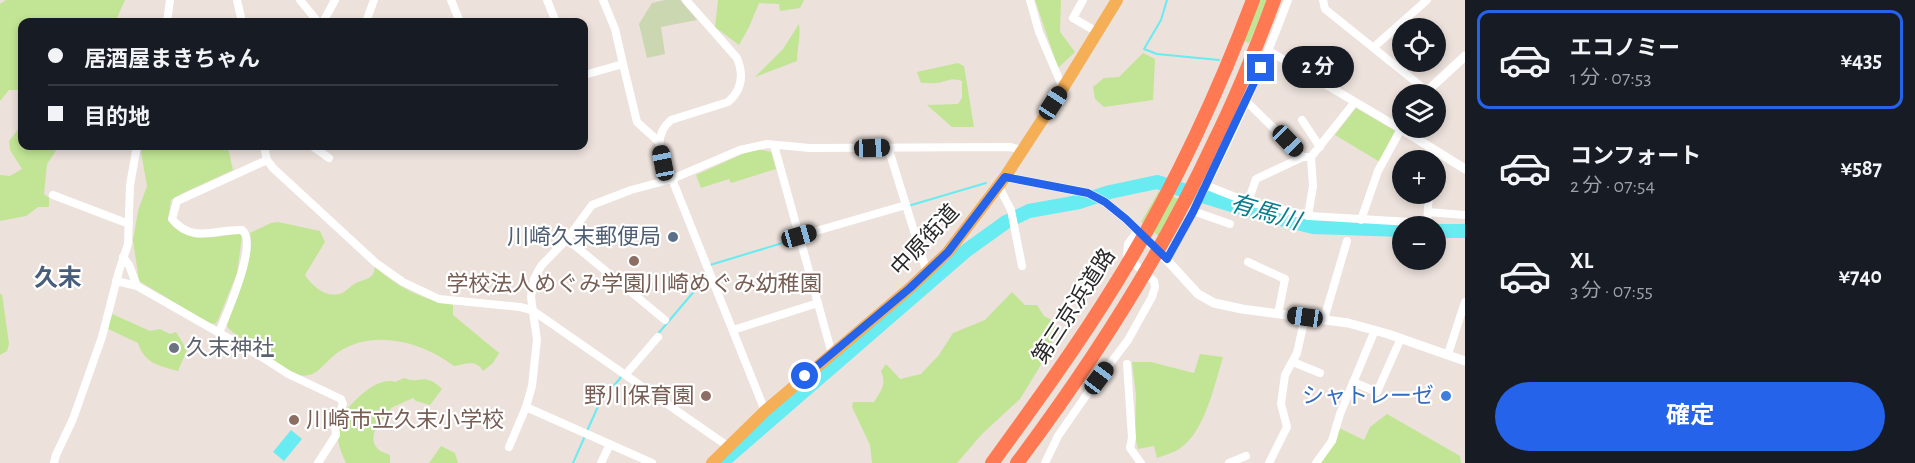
<!DOCTYPE html>
<html lang="ja">
<meta charset="utf-8">
<style>
body{margin:0;font-family:"Alegreya Sans","Noto Sans JP",sans-serif;background:#20242c;color:#f1f3f6;height:100vh;display:flex;flex-direction:column;font-size:22px;white-space:nowrap}
*{box-sizing:border-box;margin:0}
p{font-size:20px;color:#9ea1a6}
.icon{flex:none;width:33px;height:33px;fill:none;stroke:currentColor;stroke-width:2;stroke-linecap:round;stroke-linejoin:round}
.map{position:relative;flex:1;overflow:hidden}
.side{display:flex;flex-direction:column;background:#171b24;width:450px}
.side>*{flex:none}
.guide{position:absolute;left:18px;top:18px;width:570px;height:132px;border-radius:12px;box-shadow:0 3px 9px #0003;display:grid;align-content:center;height:132px;padding:0 30px;background:#171b24}
.buttons{position:absolute;left:1392px;top:18px;display:grid;gap:12px}
.buttons a{display:grid;place-items:center;width:54px;height:54px;border-radius:50%;background:#171b24;box-shadow:0 3px 9px #0003;font-size:30px}
.end{position:absolute;width:27px;height:27px;margin:-14px;border:8px solid #2563eb;background:#fff;box-shadow:0 0 0 3px #fff}
.from{border-radius:50%}
.bubble{position:absolute;height:42px;border-radius:21px;background:#171b24;box-shadow:0 3px 9px #0003;font-size:20px;font-weight:700;line-height:42px;text-align:center}
.car{position:absolute;width:18px;height:36px;margin:-18px -9px;border-radius:8px;box-shadow:0 0 4px 2px #0007;background:linear-gradient(#222 24%,#8ab4d8 0 40%,#222 0 76%,#8ab4d8 0 86%,#222 0)}
.guide b{display:flex;align-items:center;gap:21px;height:57px;font-size:22px}
.guide b+b{border-top:2px solid #363941}
.guide i{width:15px;height:15px;background:#f1f3f6}
ul{padding:10px 0 0;list-style:none}
li{display:flex;align-items:center;gap:18px;height:99px;margin:0 12px 9px;padding:0 18px;border:3px solid transparent;border-radius:12px}
li div{flex:1}
li b{display:block;font-size:22px}
li em{font-style:normal;font-weight:700}
li.on{border-color:#2563eb}
li>.icon{width:54px;height:54px;stroke-width:1.5}
.button{display:flex;gap:12px;margin-top:auto;padding:12px 30px}
.button a{flex:1;height:69px;border-radius:36px;background:#2563eb;color:#fff;font-size:24px;font-weight:700;line-height:69px;text-align:center}
main{display:flex;flex:1;min-height:0}
.map>svg:first-child{display:block}
.green{fill:#c1e595}
.cemetery{fill:#cbd7b1}
.water{fill:#69ebf2}
.lines{fill:none;stroke-linecap:round;stroke-linejoin:round}
.stream{stroke:#69ebf2;stroke-width:2}
.river{stroke:#69ebf2;stroke-width:14}
.minor{stroke:#fff;stroke-width:8}
.tertiary{stroke:#fff;stroke-width:9}
.primary{stroke:#f5af57;stroke-width:12}
.motorway{stroke:#ff7953;stroke-width:14}
.route{stroke:#2563eb;stroke-width:8}
.service-dot{fill:#5c6f8a;stroke:#fff;stroke-width:2}
.education-dot{fill:#8d6e63;stroke:#fff;stroke-width:2}
.worship-dot{fill:#6b7280;stroke:#fff;stroke-width:2}
.shop-dot{fill:#3f7fe0;stroke:#fff;stroke-width:2}
.labels{text-anchor:middle;dominant-baseline:central;stroke-width:4.5;stroke-linejoin:round;paint-order:stroke}
.service-label{font-size:22px;fill:#4e5e75;stroke:#fff;text-anchor:end}
.street-label{font-size:22px;fill:#292929;stroke:#fff}
.education-label{font-size:22px;fill:#785e54;stroke:#fff}
.worship-label{font-size:22px;fill:#5b616d;stroke:#fff;text-anchor:start}
.shop-label{font-size:22px;fill:#366cbe;stroke:#fff;text-anchor:end}
.water-label{font-size:24px;font-style:italic;fill:#0a7e90;stroke:#fff}
.neighbourhood-label{font-size:24px;font-weight:bold;fill:#485c7c;stroke:#fff}
</style>
<main>
<div class="map">
<svg width="1465" height="463" viewBox="0 0 1465 463">
<rect width="100%" height="100%" fill="#ece1db"/>
<g class="green">
<polygon points="6,0 125,0 115,22 22,22 22,95 18,90 9,90 0,101 0,4"/>
<polygon points="718,0 804,0 800,8 780,11 779,4 759,3 749,27 739,45 715,27"/>
<polygon points="1035,0 1061,0 1060,32 1075,52 1058,68"/>
<polygon points="1246,0 1277,0 1263,10 1249,43 1232,37"/>
<path d="M 799,24 C 801,37 797,48 797,61 L 755,77 L 783,49 Z"/>
<polygon points="1143,53 1155,59 1153,100 1104,107 1095,99 1093,87 1104,78 1119,77"/>
<path d="M 958,63 L 964,66 L 974,127 L 952,127 L 927,105 L 958,104 L 962,98 L 962,81 C 949,77 947,82 936,83 C 931,84 926,82 921,83 L 917,72 Z"/>
<polygon points="1356,108 1395,131 1380,162 1335,135"/>
<polygon points="22,116 22,146 59,146 47,164 44,194 49,198 49,207 38,207 26,216 0,221 0,175 10,176 22,169 10,150 9,141 17,131"/>
<path d="M 143,146 L 222,146 L 228,148 L 233,170 L 185,192 L 171,200 L 168,220 C 185,244 214,238 239,233 L 242,236 L 237,273 L 218,320 L 215,324 L 209,323 L 139,281 L 133,240 L 138,211 L 147,186 L 141,152 Z"/>
<polygon points="758,149 771,152 776,169 731,183 729,179 701,188 696,175 745,153"/>
<polygon points="1159,191 1186,202 1165,241 1141,222"/>
<path d="M 278,222 L 320,231 L 325,242 L 305,275 C 313,287 327,299 342,293 C 346,291 350,287 354,284 C 365,278 373,281 375,267 C 399,288 421,299 453,305 L 453,315 L 499,353 L 493,363 L 483,371 C 476,359 466,364 454,366 C 422,342 373,328 337,353 C 322,364 316,381 295,374 L 244,342 L 228,328 L 227,325 C 235,301 256,257 250,233 L 271,223 Z"/>
<path d="M 1012,292 L 1025,305 L 1037,305 L 1044,316 L 1054,321 L 1056,335 L 1039,368 L 1020,399 L 982,434 L 957,463 L 872,463 L 870,445 L 852,407 L 853,402 L 874,402 C 881,390 887,385 881,371 L 886,364 L 900,379 L 921,374 L 939,355 L 953,333 L 985,320 Z"/>
<polygon points="0,294 2,294 9,344 7,351 0,355"/>
<path d="M 112,314 L 150,331 L 160,329 L 170,334 L 176,332 L 187,350 L 178,371 C 159,366 144,363 138,343 L 106,328 Z"/>
<path d="M 1200,354 L 1223,357 C 1214,386 1205,432 1179,449 C 1173,453 1164,455 1157,458 L 1154,446 L 1138,449 L 1135,437 L 1136,395 L 1132,362 L 1151,362 L 1194,373 Z"/>
<path d="M 404,378 C 421,385 423,371 442,389 L 430,405 L 416,401 L 413,398 L 391,408 L 389,415 C 378,421 368,436 377,448 C 380,452 386,453 390,455 L 390,463 L 346,463 C 340,450 334,435 340,421 C 346,406 377,375 395,382 Z"/>
<polygon points="1387,414 1460,456 1461,463 1321,463 1330,450 1339,428 1364,440 1370,427"/>
<polygon points="441,446 455,453 458,463 429,463"/>
</g>
<polygon class="cemetery" points="665,0 680,0 697,20 661,27 665,54 647,58 639,24 652,3"/>
<polygon class="water" points="291,430 302,439 284,461 273,452"/>
<g class="lines">
<g class="stream">
<polyline points="1167,0 1161,20 1144,49 1157,54 1219,60"/>
<polyline points="908,206 986,183"/>
<polyline points="710,265 799,238"/>
<polyline points="657,335 708,275"/>
<polyline points="587,431 600,402 622,376"/>
<polyline points="573,463 585,436"/>
</g>
<g class="river">
<polyline points="1436,231 1465,231"/>
<polyline points="721,463 967,250 1006,222 1029,211 1079,202 1110,192 1157,182 1261,214 1313,227 1402,230"/>
</g>
<g class="minor">
<polyline points="237,0 242,22"/>
<polyline points="300,0 318,22"/>
<polyline points="451,0 460,22"/>
<polyline points="547,0 556,22"/>
<polyline points="603,0 615,29 623,64"/>
<path d="M 686,0 L 737,58 C 744,75 742,90 728,102 L 671,120 C 651,137 661,160 672,179 L 765,411"/>
<polyline points="1030,0 1039,32 1063,88"/>
<polyline points="1083,0 1073,18 1097,32"/>
<polyline points="1323,0 1325,9 1427,91"/>
<polyline points="167,22 170,0"/>
<polyline points="323,22 335,0"/>
<polyline points="366,22 374,0"/>
<polyline points="1374,47 1427,0"/>
<polyline points="1269,51 1401,129 1378,171 1361,220"/>
<polyline points="584,75 623,64 637,122 659,142"/>
<polyline points="1246,101 1303,157"/>
<polyline points="1302,120 1320,147"/>
<polyline points="774,145 832,354"/>
<polyline points="264,146 267,160 273,168 376,263 403,282 439,299 520,307 532,310 729,447"/>
<polyline points="312,146 329,158"/>
<polyline points="888,147 927,273"/>
<polyline points="998,185 1011,210 1022,266"/>
<polyline points="1205,185 1248,202 1310,216 1427,223 1429,194"/>
<polyline points="53,195 129,224"/>
<polyline points="1248,202 1256,179 1303,157 1311,157 1354,103"/>
<polyline points="1193,211 1230,224"/>
<polyline points="1428,212 1465,215"/>
<polyline points="1308,216 1313,186 1311,157"/>
<polyline points="799,236 906,205"/>
<polyline points="567,239 665,320"/>
<polyline points="123,257 129,265 137,286 265,359 288,374 341,399 343,404 335,423 336,435 318,463"/>
<path d="M 1166,259 C 1175,242 1185,227 1193,211 C 1229,143 1261,72 1288,0"/>
<polyline points="1248,262 1285,279 1278,314"/>
<polyline points="116,281 137,286"/>
<polyline points="1324,319 1347,241"/>
<polyline points="733,330 818,303"/>
<path d="M 219,333 C 226,315 259,243 242,230 C 216,229 192,244 172,219 L 177,201 L 267,160"/>
<polyline points="1448,354 1465,302"/>
<polyline points="1293,362 1320,373"/>
<polyline points="1127,364 1132,438 1130,448 1141,463"/>
<polyline points="626,374 658,337"/>
<polyline points="1353,382 1377,392 1401,338"/>
<polyline points="526,407 652,463"/>
<polyline points="509,447 526,407 532,386 537,340 531,297 534,279 541,266 567,239 592,205 631,190 672,179 740,150 767,144 810,148 1010,147 1022,150"/>
<polyline points="54,463 56,455 73,419 102,337 119,271 128,244 130,185 137,146"/>
<polyline points="601,463 610,444"/>
<polyline points="1045,463 1058,436 1085,397 1128,340 1152,297 1155,287 1154,281 1127,257 1128,244 1138,230"/>
<polyline points="1229,463 1246,456"/>
<polyline points="1269,463 1287,427 1281,404 1285,375 1297,353 1305,317"/>
<polyline points="1316,463 1332,441 1340,414 1375,330"/>
</g>
<g class="tertiary">
<polyline points="1424,94 1465,56"/>
<polyline points="1402,125 1401,129 1465,169"/>
<polyline points="1005,177 1088,193 1105,202 1126,219 1166,259 1198,294 1214,303 1242,309 1348,323 1388,334 1465,361"/>
</g>
<polyline class="primary" points="712,463 765,411 910,288 948,252 1005,177 1063,88 1117,0"/>
<g class="motorway">
<path d="M 992,463 C 1035,404 1078,345 1116,283 C 1171,194 1216,98 1253,0"/>
<path d="M 1017,463 C 1092,363 1161,256 1214,142 C 1237,96 1256,48 1274,0"/>
</g>
</g>
<g class="lines">
<polyline class="route" points="805,376 910,288 948,252 1005,177 1088,193 1105,202 1126,219 1167,259 1193,212 1261,68"/>
</g>
<circle class="service-dot" cx="673" cy="237" r="6"/>
<g class="education-dot">
<circle cx="634" cy="261" r="6"/>
<circle cx="706" cy="396" r="6"/>
<circle cx="294" cy="420" r="6"/>
</g>
<circle class="worship-dot" cx="174" cy="348" r="6"/>
<circle class="shop-dot" cx="1446" cy="396" r="6"/>
<g class="labels">
<g class="service-label">
<text x="661" y="237">川崎久末郵便局</text>
</g>
<g class="street-label">
<text transform="translate(925 240) rotate(-47)">中原街道</text>
<text transform="translate(1074 306) rotate(-57)">第三京浜道路</text>
</g>
<g class="education-label">
<text x="634" y="284">学校法人めぐみ学園川崎めぐみ幼稚園</text>
<text x="694" y="396" text-anchor="end">野川保育園</text>
<text x="306" y="420" text-anchor="start">川崎市立久末小学校</text>
</g>
<g class="worship-label">
<text x="186" y="348">久末神社</text>
</g>
<g class="shop-label">
<text x="1434" y="396">シャトレーゼ</text>
</g>
<g class="water-label">
<text transform="translate(1265 213) rotate(16)">有馬川</text>
</g>
<g class="neighbourhood-label">
<text x="58" y="279">久末</text>
</g>
</g>
</svg>
<div class="buttons">
<a><svg class="icon" aria-label="locate" viewBox="0 0 24 24"><circle cx="12" cy="12" r="6"/><path d="M12 2v4M12 18v4M2 12h4M18 12h4"/></svg></a>
<a><svg class="icon" aria-label="layers" viewBox="0 0 24 24"><path d="M12 4l9 5-9 5-9-5zM3 14l9 5 9-5"/></svg></a>
<a>+</a>
<a>−</a>
</div>
<i class="end from" style="left:805px;top:376px"></i>
<i class="end" style="left:1261px;top:68px"></i>
<div class="bubble" style="left:1282px;top:46px;width:72px">2 分</div>
<i class="car" style="left:1053px;top:103px;rotate:33deg"></i>
<i class="car" style="left:1288px;top:141px;rotate:136deg"></i>
<i class="car" style="left:872px;top:148px;rotate:88deg"></i>
<i class="car" style="left:663px;top:163px;rotate:349deg"></i>
<i class="car" style="left:799px;top:236px;rotate:74deg"></i>
<i class="car" style="left:1305px;top:317px;rotate:278deg"></i>
<i class="car" style="left:1099px;top:378px;rotate:37deg"></i>
<div class="guide">
<b><i class="from"></i>居酒屋まきちゃん</b>
<b><i></i>目的地</b>
</div>
</div>
<section class="side">
<ul>
<li class="on"><svg class="icon" aria-label="car" viewBox="0 0 24 24"><path d="M5 17H2v-5l4-1 3-4h7l3 4 3 1v5h-3M9 17h6M6 11h13"/><circle cx="7" cy="17" r="2"/><circle cx="17" cy="17" r="2"/></svg><div><b>エコノミー</b><p>1 分 · 07:53</p></div><em>¥435</em></li>
<li><svg class="icon" aria-label="car" viewBox="0 0 24 24"><path d="M5 17H2v-5l4-1 3-4h7l3 4 3 1v5h-3M9 17h6M6 11h13"/><circle cx="7" cy="17" r="2"/><circle cx="17" cy="17" r="2"/></svg><div><b>コンフォート</b><p>2 分 · 07:54</p></div><em>¥587</em></li>
<li><svg class="icon" aria-label="car" viewBox="0 0 24 24"><path d="M5 17H2v-5l4-1 3-4h7l3 4 3 1v5h-3M9 17h6M6 11h13"/><circle cx="7" cy="17" r="2"/><circle cx="17" cy="17" r="2"/></svg><div><b>XL</b><p>3 分 · 07:55</p></div><em>¥740</em></li>
</ul>
<div class="button"><a>確定</a></div>
</section>
</main>
